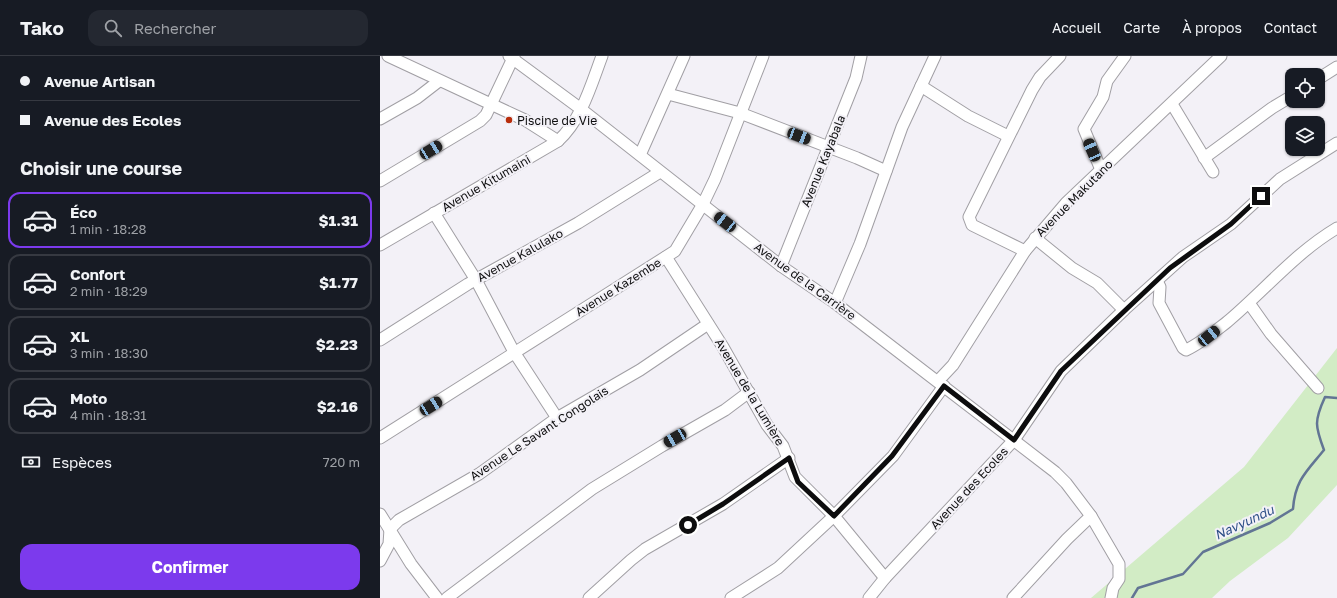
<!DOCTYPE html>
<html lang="fr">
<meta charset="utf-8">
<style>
body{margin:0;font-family:"Golos Text",sans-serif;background:#242831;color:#f1f3f6;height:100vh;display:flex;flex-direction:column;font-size:15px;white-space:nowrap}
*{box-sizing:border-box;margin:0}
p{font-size:13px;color:#9ea1a6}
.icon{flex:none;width:22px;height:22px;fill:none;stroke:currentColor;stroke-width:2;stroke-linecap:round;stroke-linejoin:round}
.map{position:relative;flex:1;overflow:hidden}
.panel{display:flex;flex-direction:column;background:#171b24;width:380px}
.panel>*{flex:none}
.banner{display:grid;align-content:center;height:88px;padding:0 20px;background:#171b24}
.tools{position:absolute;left:905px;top:12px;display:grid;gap:8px}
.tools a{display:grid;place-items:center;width:40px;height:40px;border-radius:8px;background:#171b24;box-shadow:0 1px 3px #0004;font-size:20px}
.end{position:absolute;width:18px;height:18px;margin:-9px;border:5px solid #0d0d0e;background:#fff;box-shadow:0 0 0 2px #fff}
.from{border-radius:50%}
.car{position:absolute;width:12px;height:24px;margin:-12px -6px;border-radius:5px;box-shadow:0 0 3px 1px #0007;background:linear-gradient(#222 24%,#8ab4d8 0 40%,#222 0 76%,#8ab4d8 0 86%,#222 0)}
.banner b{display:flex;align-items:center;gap:14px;height:38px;font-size:15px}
.banner b+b{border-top:1px solid #363941}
.banner i{width:10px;height:10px;background:#f1f3f6}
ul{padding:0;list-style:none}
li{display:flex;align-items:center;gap:12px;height:56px;margin:0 8px 6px;padding:0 12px;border:2px solid #363941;border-radius:12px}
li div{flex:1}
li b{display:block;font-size:15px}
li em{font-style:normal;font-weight:700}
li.on{border-color:#7c3aed}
li>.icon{width:36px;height:36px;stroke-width:1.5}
h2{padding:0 20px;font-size:18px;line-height:48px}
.pay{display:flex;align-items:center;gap:10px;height:44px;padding:0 20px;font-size:15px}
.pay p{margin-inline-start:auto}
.button{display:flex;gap:8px;margin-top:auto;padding:8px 20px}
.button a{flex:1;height:46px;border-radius:12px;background:#7c3aed;color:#fff;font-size:16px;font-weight:700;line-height:46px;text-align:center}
header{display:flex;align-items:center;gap:24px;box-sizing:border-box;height:56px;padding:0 20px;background:#171b24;border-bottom:1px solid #363941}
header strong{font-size:19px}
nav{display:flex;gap:22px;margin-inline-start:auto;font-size:14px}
.search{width:280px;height:36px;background:#242831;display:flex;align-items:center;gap:10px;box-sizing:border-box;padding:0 14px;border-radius:12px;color:#9ea1a6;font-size:15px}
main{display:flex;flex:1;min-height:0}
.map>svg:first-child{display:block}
.green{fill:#d2ecc5}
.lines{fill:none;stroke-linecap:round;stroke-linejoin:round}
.stream{stroke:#627594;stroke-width:2.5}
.minor-casing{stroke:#a19fa4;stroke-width:13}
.minor{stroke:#fff;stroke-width:11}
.route{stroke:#0d0d0e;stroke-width:5}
.poi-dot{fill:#b82d0b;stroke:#f3f1f7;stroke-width:1.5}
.labels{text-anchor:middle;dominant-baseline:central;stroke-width:4;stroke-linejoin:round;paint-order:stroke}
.poi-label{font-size:12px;fill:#0d0d0e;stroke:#f3f1f7;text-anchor:start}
.street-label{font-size:12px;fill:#0d0d0e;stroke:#f3f1f7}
.water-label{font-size:13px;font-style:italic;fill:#2e4f87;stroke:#f3f1f7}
</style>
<header>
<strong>Tako</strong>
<div class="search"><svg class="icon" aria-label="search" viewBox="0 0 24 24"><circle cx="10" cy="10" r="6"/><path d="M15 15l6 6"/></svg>Rechercher</div>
<nav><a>Accueil</a><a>Carte</a><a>À propos</a><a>Contact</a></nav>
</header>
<main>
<section class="panel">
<div class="banner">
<b><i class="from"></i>Avenue Artisan</b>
<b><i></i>Avenue des Ecoles</b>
</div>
<h2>Choisir une course</h2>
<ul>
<li class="on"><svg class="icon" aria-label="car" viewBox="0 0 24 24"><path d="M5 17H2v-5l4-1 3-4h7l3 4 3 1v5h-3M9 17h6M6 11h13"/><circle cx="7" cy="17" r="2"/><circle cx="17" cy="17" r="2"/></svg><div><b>Éco</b><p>1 min · 18:28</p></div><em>$1.31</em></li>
<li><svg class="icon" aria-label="car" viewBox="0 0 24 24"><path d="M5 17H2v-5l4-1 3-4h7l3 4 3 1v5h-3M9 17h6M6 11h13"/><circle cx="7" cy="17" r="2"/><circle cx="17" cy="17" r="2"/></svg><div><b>Confort</b><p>2 min · 18:29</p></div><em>$1.77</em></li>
<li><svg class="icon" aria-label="car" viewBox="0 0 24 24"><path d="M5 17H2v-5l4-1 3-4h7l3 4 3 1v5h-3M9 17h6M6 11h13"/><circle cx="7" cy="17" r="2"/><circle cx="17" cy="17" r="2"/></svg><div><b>XL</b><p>3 min · 18:30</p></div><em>$2.23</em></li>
<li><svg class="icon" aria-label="car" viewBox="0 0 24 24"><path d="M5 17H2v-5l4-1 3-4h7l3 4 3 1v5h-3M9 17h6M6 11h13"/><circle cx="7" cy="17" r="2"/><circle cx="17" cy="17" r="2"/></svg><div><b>Moto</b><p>4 min · 18:31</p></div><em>$2.16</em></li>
</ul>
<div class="pay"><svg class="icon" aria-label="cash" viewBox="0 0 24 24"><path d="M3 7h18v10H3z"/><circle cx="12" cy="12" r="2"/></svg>Espèces<p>720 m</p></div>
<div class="button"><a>Confirmer</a></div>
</section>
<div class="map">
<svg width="957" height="542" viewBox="0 0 957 542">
<rect width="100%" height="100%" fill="#f3f1f7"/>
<polygon class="green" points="957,292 957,429 908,482 850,525 832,542 711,542 864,411"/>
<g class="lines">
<path class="stream" d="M 752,542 L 758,532 L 803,518 L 823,496 L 890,467 L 913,453 C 915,424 927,415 944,394 C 935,370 934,365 945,341 L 957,342"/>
<defs>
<g id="minor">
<polyline points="8,0 145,64 178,85"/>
<polyline points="129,0 201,53 401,210 455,247 675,416 686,427 711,460 739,508 739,523 733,532 731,542"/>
<polyline points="938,23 957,11"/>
<polyline points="541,30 588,60 628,80"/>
<polyline points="288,38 360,57 477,102 506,115"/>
<polyline points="792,48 833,116"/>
<polyline points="0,63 37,42 59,25"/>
<polyline points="260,99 304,0"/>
<polyline points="824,102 892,52 912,40"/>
<polyline points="721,114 704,73 723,41 727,25 745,0"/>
<polyline points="0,125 100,65 106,59 134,0"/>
<polyline points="54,157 96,224 134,296 177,362"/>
<polyline points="655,182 692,212 717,227 744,254"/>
<path d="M 0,189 L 178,85 C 202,63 211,29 222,0"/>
<polyline points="645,195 592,169 589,161 652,34 660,21 680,0"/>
<polyline points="286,201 343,291 387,369 403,390 415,421 454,460 505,522"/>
<polyline points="401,210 476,22 481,0"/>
<path d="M 777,225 L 780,231 L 779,247 L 803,292 L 806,294 C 821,287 834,276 847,266 C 884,235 915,197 957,172"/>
<polyline points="455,247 480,188 522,71 555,0"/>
<polyline points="869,247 891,278 938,332"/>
<polyline points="0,284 88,228 198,167 280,116"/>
<polyline points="558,325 573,309 645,195 686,147 841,0"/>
<polyline points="0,382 295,195 323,148 335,123 383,0"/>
<polyline points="0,458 31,508 57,542"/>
<polyline points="0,505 9,488 10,473 19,464 99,418 177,362 260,314 328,268"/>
<polyline points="67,542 212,433 282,390 345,354 369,336"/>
<polyline points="209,542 251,504 265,493 343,448 409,402"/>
<polyline points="351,542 398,512 454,460 513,400 564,330"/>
<polyline points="489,542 505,522 634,384 681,315 744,254 803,201 851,168 900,123 957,87"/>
<polyline points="633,542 687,483 711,460"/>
</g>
</defs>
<use href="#minor" class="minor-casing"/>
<use href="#minor" class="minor"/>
</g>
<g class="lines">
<polyline class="route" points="308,469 343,448 409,402 418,426 454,460 512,400 564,330 634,384 681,315 790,212 851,168 881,140"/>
</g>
<circle class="poi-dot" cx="129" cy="64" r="4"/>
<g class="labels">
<g class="poi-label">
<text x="137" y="64">Piscine de Vie</text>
</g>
<g class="street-label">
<text transform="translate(443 105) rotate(-68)">Avenue Kayabala</text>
<text transform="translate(106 127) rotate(-30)">Avenue Kitumaini</text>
<text transform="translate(694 142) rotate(-45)">Avenue Makutano</text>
<text transform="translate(140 199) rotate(-29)">Avenue Kalulako</text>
<text transform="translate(425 225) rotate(36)">Avenue de la Carrière</text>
<text transform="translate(238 231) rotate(-32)">Avenue Kazembe</text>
<text transform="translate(370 336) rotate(59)">Avenue de la Lumière</text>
<text transform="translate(159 377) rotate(-33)">Avenue Le Savant Congolais</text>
<text transform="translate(589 432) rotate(-47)">Avenue des Ecoles</text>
</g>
<g class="water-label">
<text transform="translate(864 466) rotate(-25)">Navyundu</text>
</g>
</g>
</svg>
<div class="tools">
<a><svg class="icon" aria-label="locate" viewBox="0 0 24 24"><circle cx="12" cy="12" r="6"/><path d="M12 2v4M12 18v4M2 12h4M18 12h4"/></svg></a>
<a><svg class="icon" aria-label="layers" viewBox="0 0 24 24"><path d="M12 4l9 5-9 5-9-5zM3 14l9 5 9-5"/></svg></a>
</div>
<i class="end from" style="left:308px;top:469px"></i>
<i class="end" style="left:881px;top:140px"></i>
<i class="car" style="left:419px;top:80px;rotate:111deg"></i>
<i class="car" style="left:51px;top:94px;rotate:59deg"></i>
<i class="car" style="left:712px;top:94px;rotate:336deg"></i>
<i class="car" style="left:345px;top:166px;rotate:308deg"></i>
<i class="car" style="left:829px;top:280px;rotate:51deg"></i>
<i class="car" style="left:51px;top:350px;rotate:58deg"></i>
<i class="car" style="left:295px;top:382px;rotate:240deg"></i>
</div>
</main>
